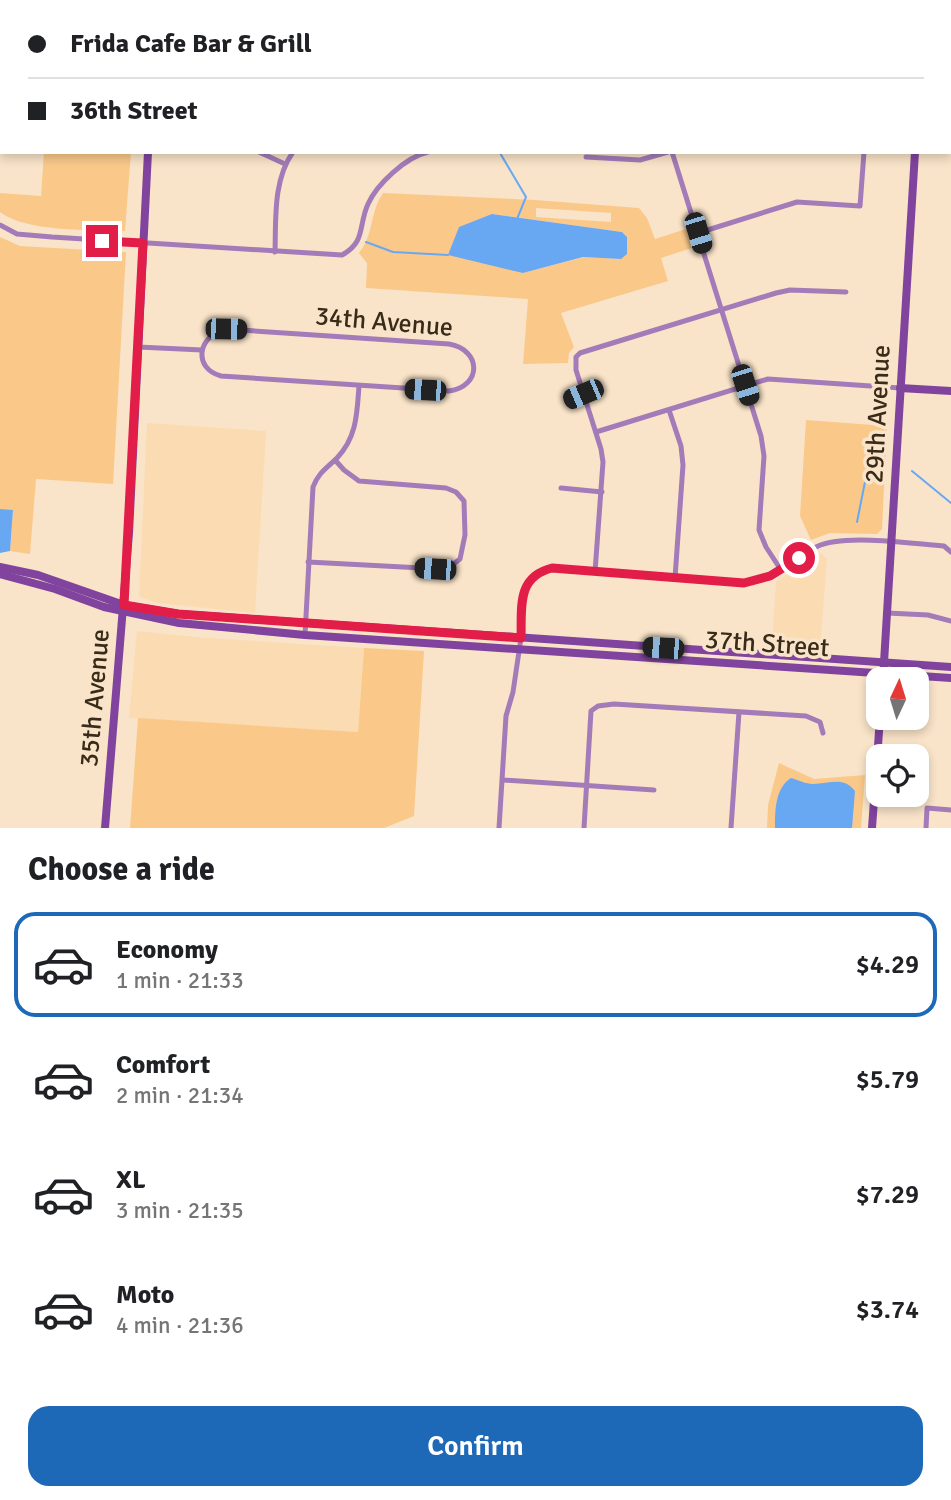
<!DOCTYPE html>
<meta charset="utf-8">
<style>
body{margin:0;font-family:Signika,sans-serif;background:#f2f2f2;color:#202124;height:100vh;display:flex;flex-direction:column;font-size:26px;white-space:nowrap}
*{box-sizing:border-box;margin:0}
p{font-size:23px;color:#757577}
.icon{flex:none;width:38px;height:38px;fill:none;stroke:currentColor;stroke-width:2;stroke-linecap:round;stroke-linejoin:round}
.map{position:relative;height:828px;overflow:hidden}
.sheet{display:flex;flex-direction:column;background:#fff;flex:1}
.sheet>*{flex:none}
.hud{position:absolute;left:0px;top:0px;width:952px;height:154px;box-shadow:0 4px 10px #0003;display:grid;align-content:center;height:154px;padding:0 28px;background:#fff}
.needle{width:46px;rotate:4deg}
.controls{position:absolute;left:866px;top:667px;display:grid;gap:14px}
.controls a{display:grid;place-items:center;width:63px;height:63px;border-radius:14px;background:#fff;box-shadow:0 4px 10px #0003;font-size:35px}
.end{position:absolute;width:32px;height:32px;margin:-16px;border:9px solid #e11d48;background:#fff;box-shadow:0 0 0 4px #fff}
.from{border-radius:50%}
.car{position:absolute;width:21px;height:42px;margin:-21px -10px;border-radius:9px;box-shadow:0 0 5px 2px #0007;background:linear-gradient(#222 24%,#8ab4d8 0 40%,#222 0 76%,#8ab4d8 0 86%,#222 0)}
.hud b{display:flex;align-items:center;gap:24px;height:66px;font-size:26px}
.hud b+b{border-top:2px solid #e0e0e0}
.hud i{width:18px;height:18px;background:#202124}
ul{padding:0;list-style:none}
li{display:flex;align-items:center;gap:21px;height:105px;margin:0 14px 10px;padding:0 14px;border:4px solid transparent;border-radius:21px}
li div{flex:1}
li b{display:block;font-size:26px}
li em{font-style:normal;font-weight:600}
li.active{border-color:#1d69b8}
li>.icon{width:63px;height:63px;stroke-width:1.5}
h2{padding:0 28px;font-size:32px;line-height:84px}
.action{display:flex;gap:14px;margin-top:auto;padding:14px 28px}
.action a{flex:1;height:80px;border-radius:21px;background:#1d69b8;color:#fff;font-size:28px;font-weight:600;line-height:80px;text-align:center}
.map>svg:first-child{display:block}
.built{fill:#fbdbb1}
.green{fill:#fac98a;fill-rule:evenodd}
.water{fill:#68a8f3}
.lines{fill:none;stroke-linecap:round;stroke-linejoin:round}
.stream{stroke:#68a8f3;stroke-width:2}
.street{stroke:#a37bb8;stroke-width:5}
.secondary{stroke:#80439e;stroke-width:8}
.route{stroke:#e11d48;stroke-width:9}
.labels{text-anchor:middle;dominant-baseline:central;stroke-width:7;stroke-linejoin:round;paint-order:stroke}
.street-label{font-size:26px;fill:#392b19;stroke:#f9e4c9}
</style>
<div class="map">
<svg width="951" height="828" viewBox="0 0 951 828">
<rect width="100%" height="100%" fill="#f9e4c9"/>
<g class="built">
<polygon points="147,423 266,431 255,613 158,603 139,597"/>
<polygon points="821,553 827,559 820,648 772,642 776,581"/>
<polygon points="137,631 207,638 364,648 358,732 129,718"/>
</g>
<g class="green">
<path d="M 44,152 L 131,152 L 125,231 C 90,229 28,233 0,212 L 0,193 L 41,196 Z"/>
<path d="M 383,193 L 535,200 L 639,208 L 647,218 L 655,239 L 689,228 L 695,247 L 661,258 L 668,281 L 561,313 L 574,347 L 569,353 L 568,363 L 523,364 L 528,299 L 366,288 L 367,263 L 359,253 C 374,235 369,214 383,193 ZM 536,208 L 611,213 L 611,222 L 536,217 ZM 492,214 L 622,232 L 627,237 L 621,259 L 584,257 L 523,273 Z"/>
<polygon points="0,237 20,246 126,252 113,484 36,479 30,554 10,551 13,511 0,509"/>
<polygon points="806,420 887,426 882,529 877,534 830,533 811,540 800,516"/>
<polygon points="364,648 424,651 414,816 384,828 130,828 138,718 358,732"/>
<polygon points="779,763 814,779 865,775 861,828 767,828 768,805"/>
</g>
<g class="water">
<polygon points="492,214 622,232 627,237 627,254 621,259 583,257 523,273 448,255 459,227"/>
<polygon points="0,509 13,510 10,551 0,553"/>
<path d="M 791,778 C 798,780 806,784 813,784 C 830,784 843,776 855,791 L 852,828 L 775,828 C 775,811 775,788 791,778 Z"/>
</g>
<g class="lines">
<g class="stream">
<polyline points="500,153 526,197 517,219"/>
<polyline points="366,242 393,252 448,255"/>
<polyline points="912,471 951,503"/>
<polyline points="857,522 866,477 872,475"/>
</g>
<g class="street">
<polyline points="345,0 346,2"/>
<polyline points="508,0 508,2"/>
<polyline points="46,2 46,0"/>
<polyline points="230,2 230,0"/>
<polyline points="587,2 587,0"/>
<polyline points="667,2 667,0"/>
<polyline points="746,2 746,0"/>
<polyline points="874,2 875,0"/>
<polyline points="0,40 2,40"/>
<polyline points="950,116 951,116"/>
<polyline points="259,152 285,164"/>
<polyline points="672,152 761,436 764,456 759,530 766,547 781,570"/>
<polyline points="586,157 640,160 668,152"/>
<path d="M 0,225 L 17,234 L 52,237 L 342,255 C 366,242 358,226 368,204 C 377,184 406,157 428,152"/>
<polyline points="698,233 797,202 860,206 864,152"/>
<path d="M 275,252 C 276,219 273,180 293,152"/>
<path d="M 226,329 L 449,344 C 482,350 482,386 449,391 L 221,376 C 192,368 198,335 226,329 Z"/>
<polyline points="138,347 202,350"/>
<polyline points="568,401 583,394"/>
<polyline points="669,410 681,446 683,465 675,578"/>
<polyline points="596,432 768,379 900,388"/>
<polyline points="561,488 602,492"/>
<polyline points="308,562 441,569 451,566 460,559 465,535 464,501 456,492 446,488 359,481 344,470 335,460"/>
<polyline points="595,572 603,462 601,449 576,370 576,357 580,353 593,349 776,293 790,290 846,292"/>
<polyline points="887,613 928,615 951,621"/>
<path d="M 305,635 L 313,487 C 318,473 327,468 337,458 C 357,437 357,413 359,386"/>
<polyline points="503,780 654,790"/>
<path d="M 499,828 L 506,716 L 513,692 L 521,638 L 524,589 L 535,574 L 552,568 L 744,583 C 776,577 789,560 816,547 C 843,534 902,543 933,545 L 944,546 L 951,552"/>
<polyline points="584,828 591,711 598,706 614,704 806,716 820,722 823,733"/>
<polyline points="731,828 739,712"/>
<polyline points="926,828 927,808 951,810"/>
</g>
<g class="secondary">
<polyline points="156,2 157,0"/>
<polyline points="925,2 925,0"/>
<polyline points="900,388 951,391"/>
<polyline points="0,567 38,575 124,605 179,614 951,667"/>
<polyline points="0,574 55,589 104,607 179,623 305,635 951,678"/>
<polyline points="883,679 915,152"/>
<polyline points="105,828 129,533 148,152"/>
<polyline points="872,828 880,718"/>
</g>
</g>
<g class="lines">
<path class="route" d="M 102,241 L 143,243 L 124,605 L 178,614 L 521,638 C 522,608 516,577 552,568 L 744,583 L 770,576 L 799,558"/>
</g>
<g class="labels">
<g class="street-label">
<text transform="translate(384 322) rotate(5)">34th Avenue</text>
<text transform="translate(878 414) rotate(-87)">29th Avenue</text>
<text transform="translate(767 644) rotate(4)">37th Street</text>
<text transform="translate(95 698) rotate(-85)">35th Avenue</text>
</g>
</g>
</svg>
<div class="controls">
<a><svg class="needle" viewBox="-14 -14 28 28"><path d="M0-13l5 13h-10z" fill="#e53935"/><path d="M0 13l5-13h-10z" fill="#757577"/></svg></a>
<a><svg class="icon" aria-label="locate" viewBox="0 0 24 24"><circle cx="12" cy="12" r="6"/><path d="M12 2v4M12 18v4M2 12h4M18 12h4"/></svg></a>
</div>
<i class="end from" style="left:799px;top:558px"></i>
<i class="end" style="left:102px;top:241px"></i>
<i class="car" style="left:698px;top:233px;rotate:163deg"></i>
<i class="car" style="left:226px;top:329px;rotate:91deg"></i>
<i class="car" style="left:745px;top:385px;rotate:162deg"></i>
<i class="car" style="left:425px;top:390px;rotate:273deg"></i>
<i class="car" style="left:583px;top:394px;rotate:247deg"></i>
<i class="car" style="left:435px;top:569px;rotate:274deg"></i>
<i class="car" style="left:663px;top:648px;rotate:274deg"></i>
<div class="hud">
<b><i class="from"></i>Frida Cafe Bar &amp; Grill</b>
<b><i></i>36th Street</b>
</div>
</div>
<section class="sheet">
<h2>Choose a ride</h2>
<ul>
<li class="active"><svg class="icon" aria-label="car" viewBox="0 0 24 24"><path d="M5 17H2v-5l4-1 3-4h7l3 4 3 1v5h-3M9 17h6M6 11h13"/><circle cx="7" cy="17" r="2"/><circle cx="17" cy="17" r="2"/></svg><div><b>Economy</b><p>1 min · 21:33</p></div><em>$4.29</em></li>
<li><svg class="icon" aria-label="car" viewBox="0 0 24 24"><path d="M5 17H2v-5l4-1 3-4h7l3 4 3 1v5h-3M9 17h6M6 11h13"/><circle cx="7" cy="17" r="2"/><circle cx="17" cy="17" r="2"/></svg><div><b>Comfort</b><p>2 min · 21:34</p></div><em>$5.79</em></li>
<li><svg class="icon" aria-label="car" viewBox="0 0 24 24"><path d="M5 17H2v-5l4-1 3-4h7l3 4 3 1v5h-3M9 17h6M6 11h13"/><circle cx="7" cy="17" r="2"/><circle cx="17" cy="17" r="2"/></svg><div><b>XL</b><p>3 min · 21:35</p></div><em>$7.29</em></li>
<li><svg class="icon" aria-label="car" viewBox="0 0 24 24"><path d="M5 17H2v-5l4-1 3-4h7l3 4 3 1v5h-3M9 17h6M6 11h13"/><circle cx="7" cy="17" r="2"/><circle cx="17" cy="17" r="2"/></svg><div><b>Moto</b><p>4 min · 21:36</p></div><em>$3.74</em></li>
</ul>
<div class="action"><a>Confirm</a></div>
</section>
